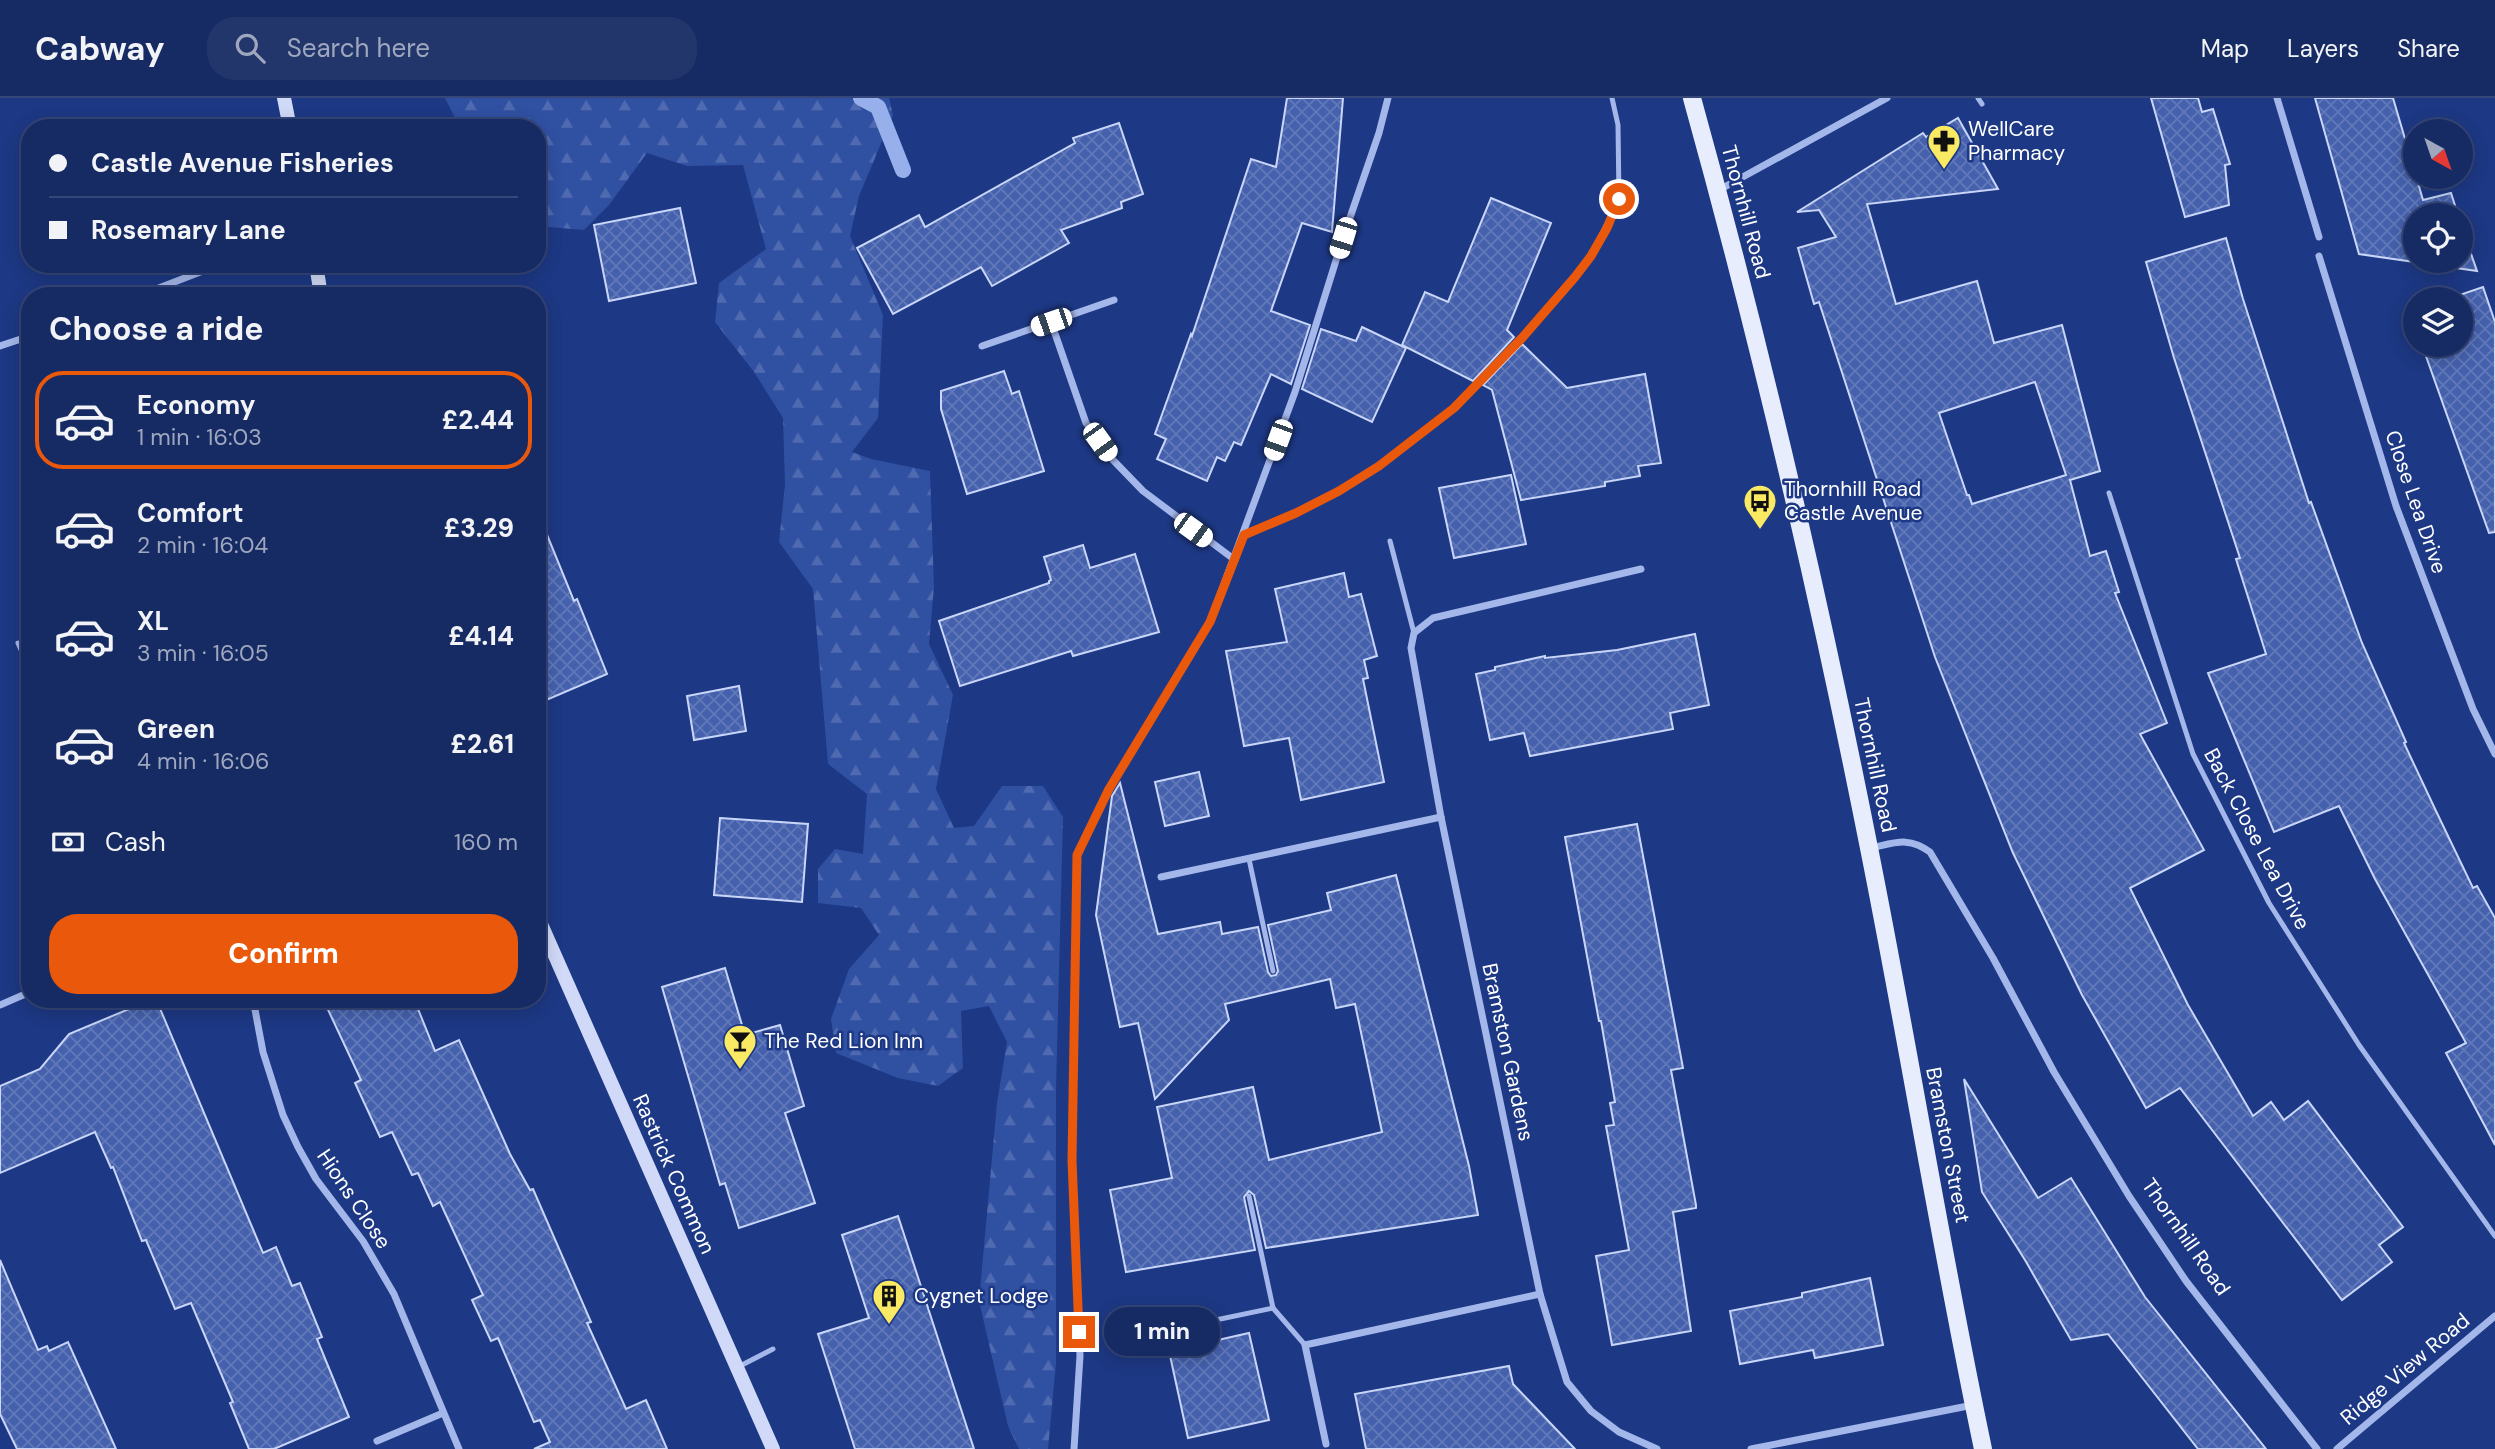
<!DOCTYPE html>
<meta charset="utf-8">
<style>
body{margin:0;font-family:"DM Sans",sans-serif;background:#23366c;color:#f1f3f6;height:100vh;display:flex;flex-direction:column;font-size:26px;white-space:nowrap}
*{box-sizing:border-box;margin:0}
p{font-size:23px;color:#9ea7be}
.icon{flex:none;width:38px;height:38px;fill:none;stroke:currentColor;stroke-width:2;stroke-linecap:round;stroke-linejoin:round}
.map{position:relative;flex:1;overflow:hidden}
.details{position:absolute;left:21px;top:189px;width:525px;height:721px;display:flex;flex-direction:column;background:#162a63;border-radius:28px;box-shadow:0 4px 18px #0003,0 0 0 2px #354678}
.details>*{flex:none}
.hud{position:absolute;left:21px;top:21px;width:525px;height:154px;border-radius:28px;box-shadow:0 4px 18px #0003,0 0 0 2px #354678;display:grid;align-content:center;height:154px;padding:0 28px;background:#162a63}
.needle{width:46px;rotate:140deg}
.controls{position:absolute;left:2403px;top:21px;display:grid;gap:14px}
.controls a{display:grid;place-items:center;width:70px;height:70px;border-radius:50%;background:#162a63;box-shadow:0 4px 18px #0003,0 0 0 2px #354678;font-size:35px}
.end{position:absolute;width:32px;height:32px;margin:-16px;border:9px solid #ea580c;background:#fff;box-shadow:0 0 0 4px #fff}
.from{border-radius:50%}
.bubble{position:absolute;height:49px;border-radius:24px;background:#162a63;box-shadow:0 4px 18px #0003,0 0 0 2px #354678;font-size:23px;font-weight:800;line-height:49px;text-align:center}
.car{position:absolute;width:21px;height:42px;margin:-21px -10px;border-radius:9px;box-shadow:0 0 5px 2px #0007;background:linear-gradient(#fff 24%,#345 0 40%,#fff 0 76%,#345 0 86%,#fff 0)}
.hud b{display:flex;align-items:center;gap:24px;height:66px;font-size:26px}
.hud b+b{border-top:2px solid #354678}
.hud i{width:18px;height:18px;background:#f1f3f6}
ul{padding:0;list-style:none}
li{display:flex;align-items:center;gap:21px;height:98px;margin:0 14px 10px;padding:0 14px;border:4px solid transparent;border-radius:28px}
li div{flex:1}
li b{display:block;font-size:26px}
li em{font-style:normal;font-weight:800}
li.current{border-color:#ea580c}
li>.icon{width:63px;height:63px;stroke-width:1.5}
h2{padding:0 28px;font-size:32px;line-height:84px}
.pay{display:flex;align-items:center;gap:18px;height:77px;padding:0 28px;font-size:26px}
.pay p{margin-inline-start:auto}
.cta{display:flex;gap:14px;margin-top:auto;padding:14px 28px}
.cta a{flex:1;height:80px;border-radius:28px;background:#ea580c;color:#fff;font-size:28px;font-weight:800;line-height:80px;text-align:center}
header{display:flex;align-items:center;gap:42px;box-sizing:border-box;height:98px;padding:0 35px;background:#162a63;border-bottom:2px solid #354678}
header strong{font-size:33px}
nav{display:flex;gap:38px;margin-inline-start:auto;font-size:24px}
.search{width:490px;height:63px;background:#23366c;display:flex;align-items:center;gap:18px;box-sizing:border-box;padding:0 24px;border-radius:28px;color:#9ea7be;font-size:26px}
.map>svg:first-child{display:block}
.forest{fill:url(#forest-firs)}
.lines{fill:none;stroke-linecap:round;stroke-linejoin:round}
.stream{stroke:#97b0ec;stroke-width:16}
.building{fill:url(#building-cross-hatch);stroke:#c9d6f8;stroke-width:2;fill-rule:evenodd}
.lane{stroke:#a4b7ea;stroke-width:5}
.street{stroke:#a4b7ea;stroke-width:7}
.secondary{stroke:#d0daf8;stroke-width:14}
.primary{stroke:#e8edfe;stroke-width:18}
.route{stroke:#ea580c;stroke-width:9}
.labels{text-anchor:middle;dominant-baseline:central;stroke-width:5;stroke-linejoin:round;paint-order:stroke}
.poi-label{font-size:21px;fill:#fff;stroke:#1d3884;text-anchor:start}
.street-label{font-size:21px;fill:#fff;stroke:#1d3884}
</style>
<header>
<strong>Cabway</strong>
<div class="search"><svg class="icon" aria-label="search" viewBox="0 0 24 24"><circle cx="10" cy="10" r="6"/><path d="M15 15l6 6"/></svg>Search here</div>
<nav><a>Map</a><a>Layers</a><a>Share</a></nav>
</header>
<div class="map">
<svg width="2495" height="1351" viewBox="0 0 2495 1351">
<defs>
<pattern id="forest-firs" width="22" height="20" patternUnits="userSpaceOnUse" patternTransform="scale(1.75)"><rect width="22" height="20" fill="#3050a2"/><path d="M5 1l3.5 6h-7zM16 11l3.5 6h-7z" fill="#4f6ab0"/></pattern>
<pattern id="building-cross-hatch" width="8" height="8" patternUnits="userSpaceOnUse" patternTransform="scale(1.75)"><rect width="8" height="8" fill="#4561ad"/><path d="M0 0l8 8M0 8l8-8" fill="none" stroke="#6179b9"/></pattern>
</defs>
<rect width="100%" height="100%" fill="#1d3884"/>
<polygon class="forest" points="445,0 889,0 893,17 859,98 850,138 883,217 878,320 852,354 871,361 930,373 934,489 929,546 953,597 936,691 954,730 974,728 1002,688 1043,688 1063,719 1056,990 1056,1265 1048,1351 1019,1351 1008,1328 979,1203 997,1005 1007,944 989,908 961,913 963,970 938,988 898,980 836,955 831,921 849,871 879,837 861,810 818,805 818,771 835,751 863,756 867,696 828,666 813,491 779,444 785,386 783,320 754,274 715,224 719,185 766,151 743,67 687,68 647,55 609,107 584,132 537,128 537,30 460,30"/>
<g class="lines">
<polyline class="stream" points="861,0 878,9 903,72"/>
</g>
<g class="building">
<polygon points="1287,0 1343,0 1332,134 1302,125 1271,213 1310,227 1291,286 1271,276 1241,347 1234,344 1225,363 1217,359 1207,383 1157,361 1166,341 1155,336 1191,236 1192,238 1251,61 1276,69"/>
<polygon points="2151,0 2198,0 2202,14 2213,11 2230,66 2225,67 2229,107 2185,119"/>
<polygon points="2315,0 2393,0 2423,102 2451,95 2458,117 2415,117 2415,163 2460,163 2460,124 2477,173 2359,156"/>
<path d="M 1958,20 L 1998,91 L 1867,106 L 1896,206 L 1977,183 L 1994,245 L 2062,227 L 2100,373 L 2070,382 L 2090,458 L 2106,453 L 2119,494 L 2115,495 L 2167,625 L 2140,636 L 2204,752 L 2130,790 L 2188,907 L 2253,1018 L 2271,1004 L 2284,1022 L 2308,1003 L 2403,1129 L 2379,1147 L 2392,1164 L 2342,1202 L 2180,990 L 2146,1010 L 2082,897 L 2013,755 L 1971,650 L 1935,559 L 1819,204 L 1814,206 L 1798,150 L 1836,139 L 1819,112 L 1797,114 L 1923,35 L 1926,39 ZM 2035,284 L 2066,377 L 1972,406 L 1969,397 L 1967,397 L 1939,315 Z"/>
<polygon points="1119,25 1143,96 1121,104 1122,110 1061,132 1069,145 992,188 981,169 893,216 857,150 919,117 925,129 1075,45 1073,40"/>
<polygon points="1491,100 1551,125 1507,232 1514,239 1473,283 1402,247 1425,194 1448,204"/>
<polygon points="680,110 696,185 609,203 594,127"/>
<polygon points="2226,140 2243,201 2309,405 2311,404 2362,545 2406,644 2404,645 2436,713 2473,790 2477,788 2495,820 2495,1047 2446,955 2466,945 2375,781 2339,708 2274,734 2208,575 2266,556 2236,461 2240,460 2174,260 2146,164"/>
<polygon points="2483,189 2495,224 2495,434 2489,435 2422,247 2460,247 2460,201 2448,201"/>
<polygon points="1362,229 1406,250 1372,324 1302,291 1321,231 1356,243"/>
<polygon points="1522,246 1567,290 1645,276 1661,365 1638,368 1640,378 1605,384 1605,388 1521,402 1492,292 1483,287"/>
<polygon points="1004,273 1012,296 1019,293 1044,373 967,396 941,311 941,293"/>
<polygon points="1511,377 1526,446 1454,460 1439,390"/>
<polygon points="537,417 539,417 574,503 577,501 607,576 537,606"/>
<polygon points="1083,447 1090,470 1135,456 1159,534 1073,558 1071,553 960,588 939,523 1049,485 1049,483 1051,482 1044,459"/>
<polygon points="1344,475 1349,499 1361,496 1377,558 1364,562 1368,580 1363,581 1384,684 1301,702 1289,640 1244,648 1226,553 1287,544 1275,491"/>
<polygon points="1695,536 1709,607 1670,615 1673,631 1530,658 1524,635 1490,642 1476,576 1495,572 1495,569 1545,558 1545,560 1617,552"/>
<polygon points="739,588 746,633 694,642 687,598"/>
<polygon points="1199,674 1209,718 1165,728 1155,684"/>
<polygon points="1120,685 1158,836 1220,824 1222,836 1258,829 1268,874 1271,878 1276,877 1278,873 1268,827 1331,812 1327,795 1396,777 1469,1068 1478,1117 1266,1150 1254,1097 1249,1093 1244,1099 1255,1152 1126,1174 1110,1092 1172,1080 1157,1009 1253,989 1269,1062 1382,1034 1355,906 1336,910 1330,881 1225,906 1229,922 1155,1001 1138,925 1120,929 1096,817 1112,698"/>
<polygon points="720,720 808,726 802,804 714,797"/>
<polygon points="1637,726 1683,970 1671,972 1696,1107 1696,1110 1673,1114 1691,1233 1612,1247 1596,1158 1629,1152 1606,1028 1614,1027 1610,1005 1615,1004 1601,923 1599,923 1565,739"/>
<polygon points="725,870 745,937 780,927 804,1008 785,1015 815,1105 739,1130 725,1085 720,1087 662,889"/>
<polygon points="153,901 156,901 263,1155 276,1149 292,1188 300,1185 322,1239 317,1241 349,1319 274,1351 249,1351 230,1305 233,1304 191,1205 175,1211 146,1142 142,1143 113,1069 111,1070 95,1034 0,1075 0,988 40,971 69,936"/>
<polygon points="323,901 414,901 435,953 459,942 510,1056 530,1092 533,1091 591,1224 587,1225 626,1311 646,1302 667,1351 534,1351 550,1344 540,1322 534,1324 498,1240 491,1243 472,1202 483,1197 440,1104 433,1108 418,1075 412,1077 392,1034 380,1039 355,985 361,982"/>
<polygon points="1964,981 2038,1100 2071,1080 2145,1199 2266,1351 2198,1351 2108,1236 2071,1242 2025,1162 1982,1094"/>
<polygon points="898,1118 974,1351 855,1351 818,1236 869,1220 842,1137"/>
<polygon points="0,1162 38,1252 47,1248 49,1253 68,1244 116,1351 17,1351 0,1316"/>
<polygon points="1870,1180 1883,1247 1815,1260 1813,1252 1740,1266 1730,1213 1802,1199 1802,1195"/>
<polygon points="1249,1235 1269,1322 1188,1340 1169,1253"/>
<polygon points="1509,1268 1513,1286 1575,1351 1366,1351 1355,1296"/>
</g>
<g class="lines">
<g class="lane">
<polyline points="1978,0 1982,6"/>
<polyline points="2109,395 2193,656 2269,805 2359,947 2495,1138"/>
<polyline points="1244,437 1296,415 1340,393 1379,368 1454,310 1558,200 1591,158 1619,101 1618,27 1612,0"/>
<polyline points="1390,443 1414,535"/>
<polyline points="18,545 30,572"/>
<polyline points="1249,761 1273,873"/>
<polyline points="1273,1210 1305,1247"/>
<polyline points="1163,1233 1273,1210 1249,1098"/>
<polyline points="738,1269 773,1251"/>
</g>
<g class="street">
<polyline points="2277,0 2319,139"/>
<polyline points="1719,92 1887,0"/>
<polyline points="2319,158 2396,408 2473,611 2495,656"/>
<polyline points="138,198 221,166"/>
<polyline points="1051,224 1086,325 1113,362 1143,393 1235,462"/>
<polyline points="0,248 30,238"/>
<polyline points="982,248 1114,202"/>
<polyline points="1641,471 1433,520 1414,535 1411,550 1441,719 1540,1196 1567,1284 1591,1313 1619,1334 1657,1351"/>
<path d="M 1870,750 C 1895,745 1908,738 1930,754 L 1993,860 L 2054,974 L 2129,1098 L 2186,1183 L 2317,1351"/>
<polyline points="1161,779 1441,719"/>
<polyline points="253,901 263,954 283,1017 298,1049 316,1081 363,1143 394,1196 459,1351"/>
<polyline points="0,907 30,894"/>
<polyline points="377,1343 443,1315"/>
<polyline points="1326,1346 1305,1247 1540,1196"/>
<polyline points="1074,1351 1080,1258 1072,1062 1077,757 1109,691 1210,524 1295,294 1343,140 1379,35 1388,0"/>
<polyline points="1751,1351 1973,1307"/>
<polyline points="2337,1351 2495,1218"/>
</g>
<g class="secondary">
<polyline points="284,0 290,30"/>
<polyline points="316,166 321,198"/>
<polyline points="537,817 773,1351"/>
</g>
<path class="primary" d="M 1692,0 C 1761,248 1819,498 1869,750 C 1909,950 1941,1152 1983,1351"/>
</g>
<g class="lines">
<polyline class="route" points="1079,1234 1072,1062 1077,757 1109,691 1210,524 1244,437 1296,415 1339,393 1379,368 1454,310 1522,240 1575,179 1591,158 1607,130 1619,101"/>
</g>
<defs>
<symbol id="pharmacy-pin" viewBox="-11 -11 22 30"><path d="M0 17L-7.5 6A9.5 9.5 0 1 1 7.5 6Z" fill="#fae962" stroke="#1d3884"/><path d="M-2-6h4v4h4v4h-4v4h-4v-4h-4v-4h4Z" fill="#111"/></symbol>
<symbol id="bus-pin" viewBox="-11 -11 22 30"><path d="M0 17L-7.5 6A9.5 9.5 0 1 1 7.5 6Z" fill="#fae962" stroke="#1d3884"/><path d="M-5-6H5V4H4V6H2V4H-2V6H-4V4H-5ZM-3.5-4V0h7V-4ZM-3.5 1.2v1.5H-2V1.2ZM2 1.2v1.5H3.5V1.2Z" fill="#111"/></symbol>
<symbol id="bar-pin" viewBox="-11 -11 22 30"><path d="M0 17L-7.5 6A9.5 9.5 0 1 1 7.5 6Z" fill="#fae962" stroke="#1d3884"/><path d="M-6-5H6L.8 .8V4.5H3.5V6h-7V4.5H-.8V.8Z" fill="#111"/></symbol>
<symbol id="building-pin" viewBox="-11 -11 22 30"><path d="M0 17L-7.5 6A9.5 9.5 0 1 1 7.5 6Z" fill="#fae962" stroke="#1d3884"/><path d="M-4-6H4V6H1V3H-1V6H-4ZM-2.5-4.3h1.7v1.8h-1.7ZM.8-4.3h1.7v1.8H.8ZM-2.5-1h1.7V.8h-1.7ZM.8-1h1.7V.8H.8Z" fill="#111"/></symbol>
</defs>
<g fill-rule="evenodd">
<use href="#pharmacy-pin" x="1925" y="24" width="38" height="52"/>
<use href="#bus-pin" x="1741" y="384" width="38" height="52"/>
<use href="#bar-pin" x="721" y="924" width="38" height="52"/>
<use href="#building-pin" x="870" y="1179" width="38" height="52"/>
</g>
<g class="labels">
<g class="poi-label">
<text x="1968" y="31">WellCare<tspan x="1968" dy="24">Pharmacy</tspan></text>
<text x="1784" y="391">Thornhill Road<tspan x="1784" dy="24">Castle Avenue</tspan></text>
<text x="764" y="943">The Red Lion Inn</text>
<text x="914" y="1198">Cygnet Lodge</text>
</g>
<g class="street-label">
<text transform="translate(1746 114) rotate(75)">Thornhill Road</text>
<text transform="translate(2416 404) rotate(71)">Close Lea Drive</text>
<text transform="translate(1875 667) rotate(78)">Thornhill Road</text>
<text transform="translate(2257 741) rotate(62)">Back Close Lea Drive</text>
<text transform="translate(1508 954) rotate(78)">Bramston Gardens</text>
<text transform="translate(1948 1047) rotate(79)">Bramston Street</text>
<text transform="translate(674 1076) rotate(66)">Rastrick Common</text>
<text transform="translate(354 1101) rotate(56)">Hions Close</text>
<text transform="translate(2186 1139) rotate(55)">Thornhill Road</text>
<text transform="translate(2405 1271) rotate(-40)">Ridge View Road</text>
</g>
</g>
</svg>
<div class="controls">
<a><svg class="needle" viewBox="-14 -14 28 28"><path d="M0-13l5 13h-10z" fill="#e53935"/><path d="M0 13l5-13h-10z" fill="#9ea7be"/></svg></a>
<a><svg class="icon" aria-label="locate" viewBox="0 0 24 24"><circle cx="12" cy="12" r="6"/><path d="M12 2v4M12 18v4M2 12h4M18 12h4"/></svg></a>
<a><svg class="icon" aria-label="layers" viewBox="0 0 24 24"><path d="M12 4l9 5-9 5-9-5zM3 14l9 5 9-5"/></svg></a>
</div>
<i class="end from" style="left:1619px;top:101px"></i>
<i class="end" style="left:1079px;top:1234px"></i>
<div class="bubble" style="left:1104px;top:1209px;width:116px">1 min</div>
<i class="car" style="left:1343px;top:140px;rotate:197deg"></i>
<i class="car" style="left:1051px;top:224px;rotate:251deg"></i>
<i class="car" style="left:1278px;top:342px;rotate:200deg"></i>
<i class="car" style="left:1100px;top:344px;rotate:144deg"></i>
<i class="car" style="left:1193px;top:432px;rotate:126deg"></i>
<div class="hud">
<b><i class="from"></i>Castle Avenue Fisheries</b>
<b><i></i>Rosemary Lane</b>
</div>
<section class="details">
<h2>Choose a ride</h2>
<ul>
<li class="current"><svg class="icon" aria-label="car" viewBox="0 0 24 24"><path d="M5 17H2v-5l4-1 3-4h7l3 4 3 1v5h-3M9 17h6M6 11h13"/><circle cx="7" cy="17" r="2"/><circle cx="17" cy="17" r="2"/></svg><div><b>Economy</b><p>1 min · 16:03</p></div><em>£2.44</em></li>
<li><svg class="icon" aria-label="car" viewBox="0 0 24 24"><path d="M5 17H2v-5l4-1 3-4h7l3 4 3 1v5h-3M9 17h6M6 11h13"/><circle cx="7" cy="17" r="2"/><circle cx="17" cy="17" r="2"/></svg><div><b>Comfort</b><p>2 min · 16:04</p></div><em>£3.29</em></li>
<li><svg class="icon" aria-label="car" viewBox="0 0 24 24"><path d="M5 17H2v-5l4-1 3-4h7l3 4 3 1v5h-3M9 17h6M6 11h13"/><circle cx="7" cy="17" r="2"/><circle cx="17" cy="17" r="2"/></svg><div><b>XL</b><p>3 min · 16:05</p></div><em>£4.14</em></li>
<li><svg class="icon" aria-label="car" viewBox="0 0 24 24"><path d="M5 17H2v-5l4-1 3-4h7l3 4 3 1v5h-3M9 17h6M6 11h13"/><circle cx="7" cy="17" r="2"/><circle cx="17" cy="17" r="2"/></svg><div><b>Green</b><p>4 min · 16:06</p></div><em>£2.61</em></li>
</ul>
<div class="pay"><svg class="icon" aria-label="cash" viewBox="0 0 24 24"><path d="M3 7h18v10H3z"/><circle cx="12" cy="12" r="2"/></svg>Cash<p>160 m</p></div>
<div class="cta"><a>Confirm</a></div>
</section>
</div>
